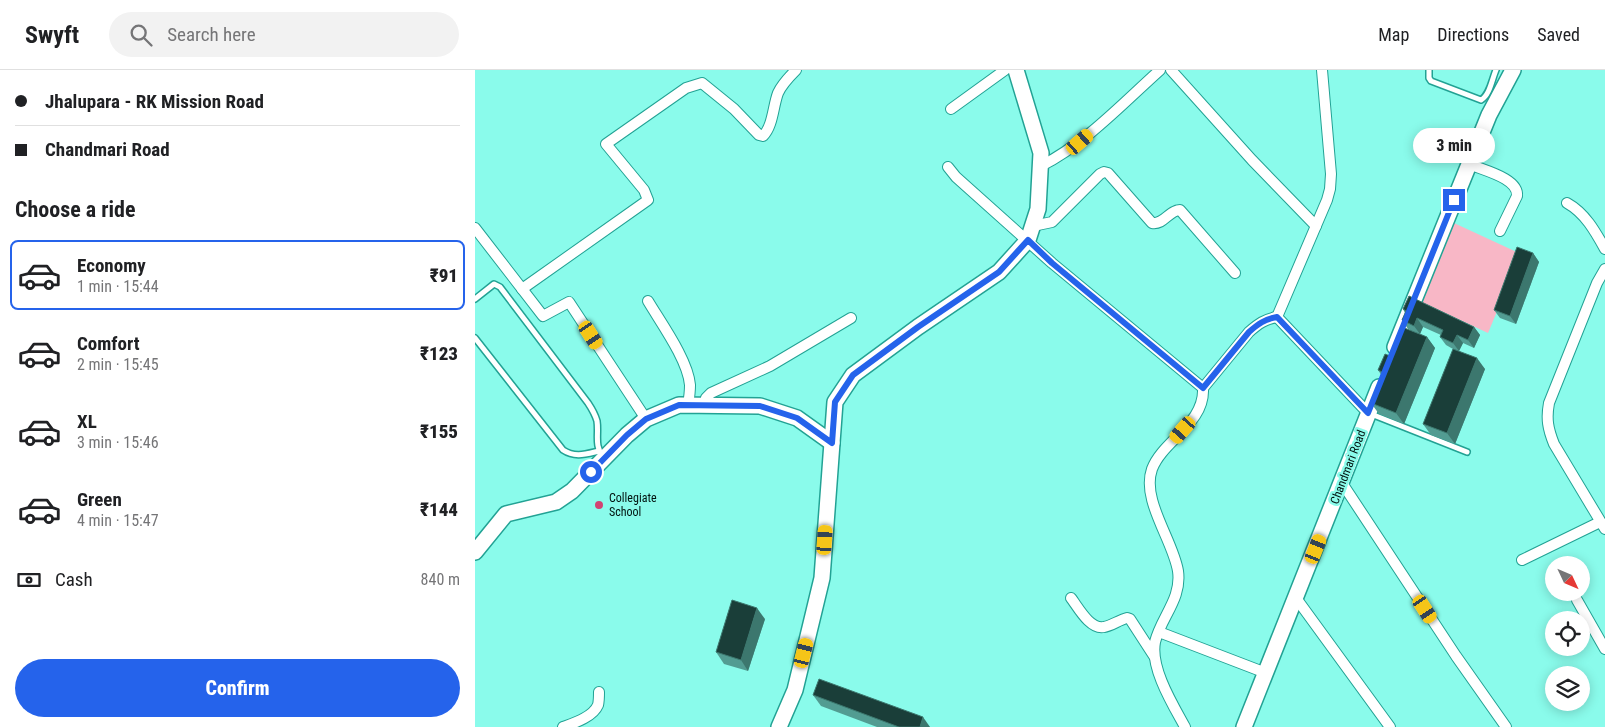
<!DOCTYPE html>
<meta charset="utf-8">
<style>
body{margin:0;font-family:"Roboto Condensed",sans-serif;background:#f2f2f2;color:#202124;height:100vh;display:flex;flex-direction:column;font-size:19px;white-space:nowrap}
*{box-sizing:border-box;margin:0}
p{font-size:16px;color:#757577}
.icon{flex:none;width:28px;height:28px;fill:none;stroke:currentColor;stroke-width:2;stroke-linecap:round;stroke-linejoin:round}
.map{position:relative;flex:1;overflow:hidden}
.details{display:flex;flex-direction:column;background:#fff;width:475px}
.details>*{flex:none}
.banner{display:grid;align-content:center;height:110px;padding:0 15px;background:#fff}
.needle{width:32px;rotate:134deg}
.tools{position:absolute;left:1070px;top:486px;display:grid;gap:10px}
.tools a{display:grid;place-items:center;width:45px;height:45px;border-radius:50%;background:#fff;box-shadow:0 2px 12px #0003;font-size:25px}
.end{position:absolute;width:22px;height:22px;margin:-11px;border:6px solid #2563eb;background:#fff;box-shadow:0 0 0 2px #fff}
.from{border-radius:50%}
.bubble{position:absolute;height:35px;border-radius:18px;background:#fff;box-shadow:0 2px 12px #0003;font-size:16px;font-weight:800;line-height:35px;text-align:center}
.car{position:absolute;width:15px;height:30px;margin:-15px -8px;border-radius:6px;box-shadow:0 0 4px 1px #0007;background:linear-gradient(#f5c518 24%,#345 0 40%,#f5c518 0 76%,#345 0 86%,#f5c518 0)}
.banner b{display:flex;align-items:center;gap:18px;height:48px;font-size:19px}
.banner b+b{border-top:1px solid #e0e0e0}
.banner i{width:12px;height:12px;background:#202124}
ul{padding:0;list-style:none}
li{display:flex;align-items:center;gap:15px;height:70px;margin:0 10px 8px;padding:0 5px;border:2px solid transparent;border-radius:8px}
li div{flex:1}
li b{display:block;font-size:19px}
li em{font-style:normal;font-weight:800}
li.on{border-color:#2563eb}
li>.icon{width:45px;height:45px;stroke-width:1.5}
h2{padding:0 15px;font-size:22px;line-height:60px}
.pay{display:flex;align-items:center;gap:12px;height:55px;padding:0 15px;font-size:19px}
.pay p{margin-inline-start:auto}
.cta{display:flex;gap:10px;margin-top:auto;padding:10px 15px}
.cta a{flex:1;height:58px;border-radius:30px;background:#2563eb;color:#fff;font-size:20px;font-weight:800;line-height:58px;text-align:center}
header{display:flex;align-items:center;gap:30px;box-sizing:border-box;height:70px;padding:0 25px;background:#fff;border-bottom:1px solid #e0e0e0}
header strong{font-size:24px}
nav{display:flex;gap:28px;margin-inline-start:auto;font-size:18px}
.search{width:350px;height:45px;background:#f2f2f2;display:flex;align-items:center;gap:12px;box-sizing:border-box;padding:0 18px;border-radius:28px;color:#757577;font-size:19px}
main{display:flex;flex:1;min-height:0}
.map>svg:first-child{display:block}
.green{fill:#f8b7c6}
.lines{fill:none;stroke-linecap:round;stroke-linejoin:round}
.lane-casing{stroke:#22a294;stroke-width:8}
.street-casing{stroke:#22a294;stroke-width:12}
.secondary-casing{stroke:#22a294;stroke-width:18}
.lane{stroke:#fff;stroke-width:5}
.street{stroke:#fff;stroke-width:10}
.secondary{stroke:#fff;stroke-width:15}
.wall{fill:#529c92}
.shaded-wall{fill:#3c776e}
.building{fill:#1a3e39;stroke:#3c776e}
.route{stroke:#2563eb;stroke-width:6}
.poi-dot{fill:#d14372;stroke:#8afbeb;stroke-width:2}
.labels{text-anchor:middle;dominant-baseline:central;stroke-width:5;stroke-linejoin:round;paint-order:stroke}
.street-label{font-size:12px;fill:#00110e;stroke:#8afbeb}
.poi-label{font-size:12px;fill:#00110e;stroke:#8afbeb;text-anchor:start}
</style>
<header>
<strong>Swyft</strong>
<div class="search"><svg class="icon" aria-label="search" viewBox="0 0 24 24"><circle cx="10" cy="10" r="6"/><path d="M15 15l6 6"/></svg>Search here</div>
<nav><a>Map</a><a>Directions</a><a>Saved</a></nav>
</header>
<main>
<section class="details">
<div class="banner">
<b><i class="from"></i>Jhalupara - RK Mission Road</b>
<b><i></i>Chandmari Road</b>
</div>
<h2>Choose a ride</h2>
<ul>
<li class="on"><svg class="icon" aria-label="car" viewBox="0 0 24 24"><path d="M5 17H2v-5l4-1 3-4h7l3 4 3 1v5h-3M9 17h6M6 11h13"/><circle cx="7" cy="17" r="2"/><circle cx="17" cy="17" r="2"/></svg><div><b>Economy</b><p>1 min · 15:44</p></div><em>₹91</em></li>
<li><svg class="icon" aria-label="car" viewBox="0 0 24 24"><path d="M5 17H2v-5l4-1 3-4h7l3 4 3 1v5h-3M9 17h6M6 11h13"/><circle cx="7" cy="17" r="2"/><circle cx="17" cy="17" r="2"/></svg><div><b>Comfort</b><p>2 min · 15:45</p></div><em>₹123</em></li>
<li><svg class="icon" aria-label="car" viewBox="0 0 24 24"><path d="M5 17H2v-5l4-1 3-4h7l3 4 3 1v5h-3M9 17h6M6 11h13"/><circle cx="7" cy="17" r="2"/><circle cx="17" cy="17" r="2"/></svg><div><b>XL</b><p>3 min · 15:46</p></div><em>₹155</em></li>
<li><svg class="icon" aria-label="car" viewBox="0 0 24 24"><path d="M5 17H2v-5l4-1 3-4h7l3 4 3 1v5h-3M9 17h6M6 11h13"/><circle cx="7" cy="17" r="2"/><circle cx="17" cy="17" r="2"/></svg><div><b>Green</b><p>4 min · 15:47</p></div><em>₹144</em></li>
</ul>
<div class="pay"><svg class="icon" aria-label="cash" viewBox="0 0 24 24"><path d="M3 7h18v10H3z"/><circle cx="12" cy="12" r="2"/></svg>Cash<p>840 m</p></div>
<div class="cta"><a>Confirm</a></div>
</section>
<div class="map">
<svg width="1130" height="657" viewBox="0 0 1130 657">
<rect width="100%" height="100%" fill="#8afbeb"/>
<polygon class="green" points="966,147 1046,184 1013,263 935,227"/>
<g class="lines">
<defs>
<g id="lane">
<path d="M 954,0 L 954,8 L 956,11 L 1006,30 C 1015,25 1017,9 1021,0"/>
<path d="M 0,229 L 19,214 L 25,217 L 113,333 C 117,339 120,344 122,351 C 124,364 119,376 128,386"/>
<path d="M 0,268 L 88,380 C 100,388 111,384 124,381"/>
<polyline points="896,344 992,382"/>
</g>
<g id="street">
<polyline points="696,0 777,90 841,156"/>
<polyline points="847,0 856,104 855,119 852,130 802,247 893,343"/>
<polyline points="476,39 530,0"/>
<path d="M 994,94 C 1007,100 1044,108 1042,126 L 1025,161"/>
<path d="M 566,96 C 611,73 647,34 685,0"/>
<path d="M 473,97 L 481,107 L 577,193 L 728,318 C 730,354 688,370 677,399 C 666,430 698,470 703,501 C 707,529 686,547 680,572 C 675,598 698,635 710,657"/>
<path d="M 1092,133 C 1110,143 1120,161 1130,179"/>
<path d="M 558,156 L 577,152 L 625,104 L 629,102 L 633,103 L 677,153 C 689,155 694,140 705,140 L 760,203"/>
<polyline points="0,158 68,246 94,232 171,349"/>
<path d="M 1130,199 L 1122,213 L 1074,333 C 1071,349 1073,359 1079,374 L 1130,459"/>
<path d="M 47,219 L 173,130 L 169,120 L 131,74 L 211,18 L 227,13 L 259,39 L 284,65 L 288,66 C 298,56 298,36 303,23 C 307,14 314,7 321,0"/>
<path d="M 173,231 C 186,253 213,290 215,315 C 215,321 214,329 213,335"/>
<path d="M 728,318 L 774,262 C 783,254 790,249 802,247"/>
<polyline points="229,335 231,328 236,323 295,296 376,248"/>
<polyline points="867,413 981,586 1031,657"/>
<polyline points="1047,490 1125,452"/>
<path d="M 596,528 C 603,537 615,560 629,557 C 636,556 644,550 652,548 L 655,549 L 679,586"/>
<polyline points="821,528 915,657"/>
<polyline points="1102,530 1130,579"/>
<polyline points="684,562 791,603"/>
<path d="M 88,657 C 99,653 118,647 123,635 C 124,631 124,626 124,622"/>
</g>
<g id="secondary">
<polyline points="920,277 1014,45 1038,0"/>
<polyline points="0,482 31,444 81,432 97,421 152,365 171,349 204,335 285,336 322,348 357,373"/>
<polyline points="304,657 320,620 347,508 360,332 378,305 443,257 524,202 553,170 563,139 566,83 541,0"/>
<polyline points="769,657 904,317"/>
</g>
</defs>
<use href="#lane" class="lane-casing"/>
<use href="#street" class="street-casing"/>
<use href="#secondary" class="secondary-casing"/>
<use href="#lane" class="lane"/>
<use href="#street" class="street"/>
<use href="#secondary" class="secondary"/>
</g>
<g class="wall">
<polygon points="1058,183 1064,192 1041,254 1025,248 1019,240"/>
<polygon points="928,239 999,257 1005,265 999,278 988,273 984,281 1010,299 980,374 956,365 948,354 978,279 971,275 965,267 966,265 948,257 945,264 952,267 960,278 929,354 904,344 896,333 907,306 903,300 915,286 944,264 933,259 927,250 930,243"/>
<polygon points="290,549 273,601 249,594 241,582"/>
<polygon points="338,625 455,657 402,657 346,636"/>
</g>
<g class="shaded-wall">
<polygon points="1058,183 1064,192 1041,254 1035,246"/>
<polygon points="942,248 948,257 945,264 939,256"/>
<polygon points="999,257 1005,265 999,278 993,270"/>
<polygon points="982,265 988,273 984,281 978,273"/>
<polygon points="952,267 960,278 929,354 921,343"/>
<polygon points="1002,288 1010,299 980,374 972,363"/>
<polygon points="282,538 290,549 273,601 266,590"/>
<polygon points="448,647 455,657 445,657"/>
</g>
<g class="building">
<polygon points="1042,177 1058,183 1035,246 1019,240"/>
<polygon points="934,226 999,257 993,270 982,265 978,273 965,267 968,260 942,248 939,256 927,250 931,241 928,239"/>
<polygon points="927,257 952,267 921,343 896,333 909,303 903,300 910,284 915,286"/>
<polygon points="978,279 1002,288 972,363 948,354"/>
<polygon points="257,530 282,538 266,590 241,582"/>
<polygon points="344,609 448,647 445,657 424,657 338,625"/>
</g>
<g class="lines">
<path class="route" d="M 116,402 L 152,365 L 171,349 L 204,335 L 285,336 L 322,348 L 357,373 L 360,332 L 378,305 L 443,257 L 524,202 L 553,170 L 577,193 L 728,318 L 774,262 C 783,254 790,249 802,247 L 893,343 L 979,130"/>
</g>
<circle class="poi-dot" cx="124" cy="435" r="5"/>
<g class="labels">
<g class="street-label">
<text transform="translate(873 397) rotate(-69)">Chandmari Road</text>
</g>
<g class="poi-label">
<text x="134" y="428">Collegiate<tspan x="134" dy="14">School</tspan></text>
</g>
</g>
</svg>
<div class="tools">
<a><svg class="needle" viewBox="-14 -14 28 28"><path d="M0-13l5 13h-10z" fill="#e53935"/><path d="M0 13l5-13h-10z" fill="#757577"/></svg></a>
<a><svg class="icon" aria-label="locate" viewBox="0 0 24 24"><circle cx="12" cy="12" r="6"/><path d="M12 2v4M12 18v4M2 12h4M18 12h4"/></svg></a>
<a><svg class="icon" aria-label="layers" viewBox="0 0 24 24"><path d="M12 4l9 5-9 5-9-5zM3 14l9 5 9-5"/></svg></a>
</div>
<i class="end from" style="left:116px;top:402px"></i>
<i class="end" style="left:979px;top:130px"></i>
<div class="bubble" style="left:938px;top:58px;width:82px">3 min</div>
<i class="car" style="left:605px;top:72px;rotate:49deg"></i>
<i class="car" style="left:116px;top:265px;rotate:147deg"></i>
<i class="car" style="left:708px;top:360px;rotate:221deg"></i>
<i class="car" style="left:350px;top:470px;rotate:4deg"></i>
<i class="car" style="left:841px;top:479px;rotate:22deg"></i>
<i class="car" style="left:950px;top:539px;rotate:147deg"></i>
<i class="car" style="left:329px;top:583px;rotate:14deg"></i>
</div>
</main>
